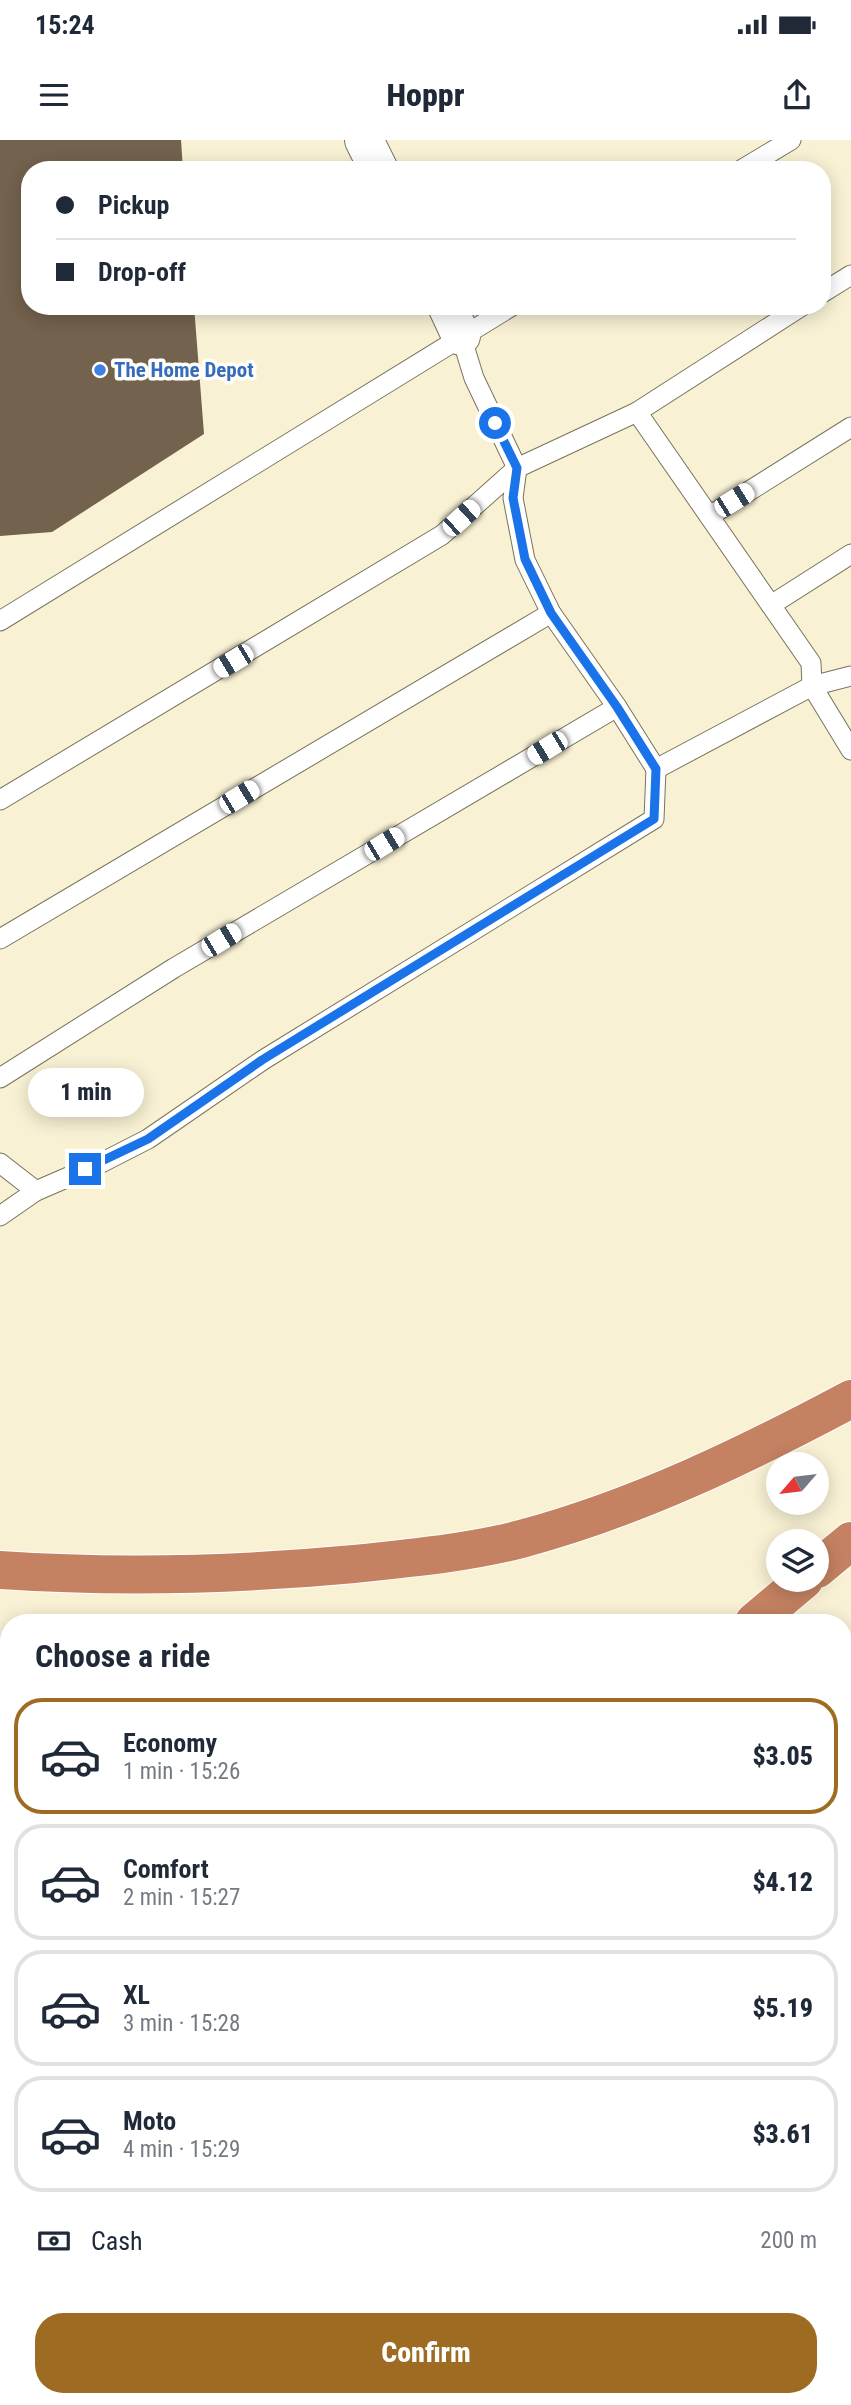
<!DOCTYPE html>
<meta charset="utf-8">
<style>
body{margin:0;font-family:"Roboto Condensed",sans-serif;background:#f2f2f3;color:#1f2937;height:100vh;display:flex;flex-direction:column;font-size:26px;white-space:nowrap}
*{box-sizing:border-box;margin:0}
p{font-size:23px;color:#747a83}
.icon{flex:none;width:38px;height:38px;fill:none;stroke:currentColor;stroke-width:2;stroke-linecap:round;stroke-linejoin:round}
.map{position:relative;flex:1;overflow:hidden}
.panel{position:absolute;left:0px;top:1474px;width:852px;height:793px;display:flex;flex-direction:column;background:#fff;border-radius:28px 28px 0 0;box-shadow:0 4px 18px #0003}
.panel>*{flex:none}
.banner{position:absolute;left:21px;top:21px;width:810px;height:154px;border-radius:28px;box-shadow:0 4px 18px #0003;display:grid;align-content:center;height:154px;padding:0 35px;background:#fff}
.needle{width:46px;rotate:242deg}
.controls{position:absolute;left:766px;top:1312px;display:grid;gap:14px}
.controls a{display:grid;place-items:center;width:63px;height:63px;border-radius:50%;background:#fff;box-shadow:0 4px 18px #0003;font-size:35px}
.end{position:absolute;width:32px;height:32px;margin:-16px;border:9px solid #1a73e8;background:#fff;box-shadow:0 0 0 4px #fff}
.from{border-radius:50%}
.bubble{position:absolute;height:49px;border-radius:24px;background:#fff;box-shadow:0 4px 18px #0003;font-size:23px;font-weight:800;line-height:49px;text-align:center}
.car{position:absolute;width:21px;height:42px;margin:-21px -10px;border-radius:9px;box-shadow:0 0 5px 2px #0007;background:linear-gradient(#fff 24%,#345 0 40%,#fff 0 76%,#345 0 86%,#fff 0)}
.banner b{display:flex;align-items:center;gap:24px;height:66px;font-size:26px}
.banner b+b{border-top:2px solid #e0e1e3}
.banner i{width:18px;height:18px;background:#1f2937}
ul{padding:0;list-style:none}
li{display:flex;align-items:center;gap:21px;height:116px;margin:0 14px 10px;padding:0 21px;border:4px solid #e0e1e3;border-radius:28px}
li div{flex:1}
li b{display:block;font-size:26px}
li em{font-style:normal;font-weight:800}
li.on{border-color:#9e6b22}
li>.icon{width:63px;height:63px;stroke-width:1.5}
h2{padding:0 35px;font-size:32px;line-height:84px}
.pay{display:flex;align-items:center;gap:18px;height:77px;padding:0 35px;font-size:26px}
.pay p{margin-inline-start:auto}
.primary-button{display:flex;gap:14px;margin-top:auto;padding:14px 35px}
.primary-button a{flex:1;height:80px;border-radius:28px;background:#9e6b22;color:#fff;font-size:28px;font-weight:800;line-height:80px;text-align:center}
.status{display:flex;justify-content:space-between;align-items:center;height:49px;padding:0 35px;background:#fff;direction:ltr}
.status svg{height:19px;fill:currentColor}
header{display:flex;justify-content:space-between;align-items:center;height:91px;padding:0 35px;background:#fff;font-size:32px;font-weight:800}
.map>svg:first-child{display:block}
.green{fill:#b6c3a1}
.building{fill:#73624d}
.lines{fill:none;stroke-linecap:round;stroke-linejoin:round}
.service-casing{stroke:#79735a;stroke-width:21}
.minor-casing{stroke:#79735a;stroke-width:40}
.motorway-casing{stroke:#fff;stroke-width:40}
.service{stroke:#fff;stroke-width:19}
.minor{stroke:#fff;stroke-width:38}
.motorway{stroke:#c48262;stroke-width:38}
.route{stroke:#1a73e8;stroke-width:9}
.shop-dot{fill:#3f7fe0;stroke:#fffef8;stroke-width:2.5}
.labels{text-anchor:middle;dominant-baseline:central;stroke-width:7;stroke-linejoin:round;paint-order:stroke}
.shop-label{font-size:21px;font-weight:bold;fill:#366cbe;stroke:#fffef8;text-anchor:start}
</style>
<div class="status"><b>15:24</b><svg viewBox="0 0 49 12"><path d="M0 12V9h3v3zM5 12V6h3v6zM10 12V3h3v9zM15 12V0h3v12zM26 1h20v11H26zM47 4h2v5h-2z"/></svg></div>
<header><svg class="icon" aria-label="menu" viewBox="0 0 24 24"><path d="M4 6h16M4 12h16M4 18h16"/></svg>Hoppr<svg class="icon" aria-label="share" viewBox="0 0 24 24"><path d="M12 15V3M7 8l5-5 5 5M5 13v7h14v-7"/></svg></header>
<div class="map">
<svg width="851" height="2265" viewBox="0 0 851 2265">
<rect width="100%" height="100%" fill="#f8f1d4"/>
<polygon class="green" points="851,2191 851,2265 813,2265 816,2258 844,2258 844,2205"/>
<polygon class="building" points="0,0 181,0 183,30 30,30 30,166 194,166 204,294 52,392 0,396"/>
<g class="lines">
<defs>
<g id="service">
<polyline points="741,30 791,0"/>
<polyline points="822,153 851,135"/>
<polyline points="461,196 474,238 517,328 513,358 525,420 551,473 617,567 656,629 812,546 851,536"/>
<polyline points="637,272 802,166"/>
<polyline points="711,375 851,287"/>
<polyline points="771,465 851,414"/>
<polyline points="0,481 512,166"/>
<polyline points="0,660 442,395 517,328 637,272 811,523 812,546 851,610"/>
<polyline points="0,799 551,473"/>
<polyline points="0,938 174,828 617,567"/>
<polyline points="0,1023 36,1051"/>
<polyline points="0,1076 36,1051 103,1022 148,999 263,920 654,679 656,629"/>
</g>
<g id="minor">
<polyline points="364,0 379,30"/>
<polyline points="447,166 461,196"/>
</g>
<g id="motorway">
<polyline points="817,1429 851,1401"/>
<path d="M 0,1430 C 118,1438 236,1435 354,1424 C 409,1418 467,1413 521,1399 C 637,1368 746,1315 851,1259"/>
<polyline points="754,1482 804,1440"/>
<polyline points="0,1551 9,1558"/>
<polyline points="844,1600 851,1594"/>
<polyline points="844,1926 851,1911"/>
<polyline points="0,2011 9,2000"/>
<polyline points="0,2114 9,2107"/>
<polyline points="55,2265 64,2258"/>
<polyline points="668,2265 672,2258"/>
</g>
</defs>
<use href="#service" class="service-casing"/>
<use href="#minor" class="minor-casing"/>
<use href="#motorway" class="motorway-casing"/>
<use href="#service" class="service"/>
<use href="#minor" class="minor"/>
<use href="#motorway" class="motorway"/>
</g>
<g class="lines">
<polyline class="route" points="85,1029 148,999 262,920 654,679 656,629 617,567 551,473 525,419 513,358 517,328 495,283"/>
</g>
<circle class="shop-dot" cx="100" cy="230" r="7"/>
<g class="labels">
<g class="shop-label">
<text x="114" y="230">The Home Depot</text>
</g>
</g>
</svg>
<div class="controls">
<a><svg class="needle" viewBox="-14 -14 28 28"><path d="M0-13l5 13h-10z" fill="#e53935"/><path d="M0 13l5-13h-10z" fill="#747a83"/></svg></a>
<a><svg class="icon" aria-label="layers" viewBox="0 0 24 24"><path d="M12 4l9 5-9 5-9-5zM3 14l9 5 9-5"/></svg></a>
</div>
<i class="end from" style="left:495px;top:283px"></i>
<i class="end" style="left:85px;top:1029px"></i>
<div class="bubble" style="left:28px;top:928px;width:116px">1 min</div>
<i class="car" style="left:734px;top:360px;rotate:58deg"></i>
<i class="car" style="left:461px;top:378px;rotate:48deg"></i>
<i class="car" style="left:233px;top:521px;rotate:239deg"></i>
<i class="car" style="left:547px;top:608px;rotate:239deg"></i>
<i class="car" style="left:239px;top:657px;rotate:59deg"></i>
<i class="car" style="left:384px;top:704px;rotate:59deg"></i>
<i class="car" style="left:221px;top:800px;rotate:59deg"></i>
<div class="banner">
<b><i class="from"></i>Pickup</b>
<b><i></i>Drop-off</b>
</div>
<section class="panel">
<h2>Choose a ride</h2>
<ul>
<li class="on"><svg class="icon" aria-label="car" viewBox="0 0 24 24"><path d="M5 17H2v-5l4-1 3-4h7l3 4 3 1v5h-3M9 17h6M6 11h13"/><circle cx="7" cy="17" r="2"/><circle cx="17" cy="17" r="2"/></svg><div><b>Economy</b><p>1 min · 15:26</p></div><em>$3.05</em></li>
<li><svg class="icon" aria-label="car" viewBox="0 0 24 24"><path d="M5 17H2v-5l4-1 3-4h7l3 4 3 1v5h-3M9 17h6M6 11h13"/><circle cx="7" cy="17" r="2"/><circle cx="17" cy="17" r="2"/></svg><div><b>Comfort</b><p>2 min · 15:27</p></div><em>$4.12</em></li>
<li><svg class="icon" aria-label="car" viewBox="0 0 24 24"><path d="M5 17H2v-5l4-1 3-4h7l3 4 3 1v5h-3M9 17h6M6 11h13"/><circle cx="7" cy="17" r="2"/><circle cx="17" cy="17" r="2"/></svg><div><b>XL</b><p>3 min · 15:28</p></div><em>$5.19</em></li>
<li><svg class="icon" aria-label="car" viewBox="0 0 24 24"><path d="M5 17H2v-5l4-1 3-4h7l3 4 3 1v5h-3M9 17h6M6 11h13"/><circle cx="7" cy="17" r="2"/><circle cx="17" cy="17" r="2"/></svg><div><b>Moto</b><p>4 min · 15:29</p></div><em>$3.61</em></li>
</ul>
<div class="pay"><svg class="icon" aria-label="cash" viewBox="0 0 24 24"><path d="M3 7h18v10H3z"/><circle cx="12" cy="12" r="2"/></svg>Cash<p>200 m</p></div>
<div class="primary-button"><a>Confirm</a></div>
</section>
</div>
